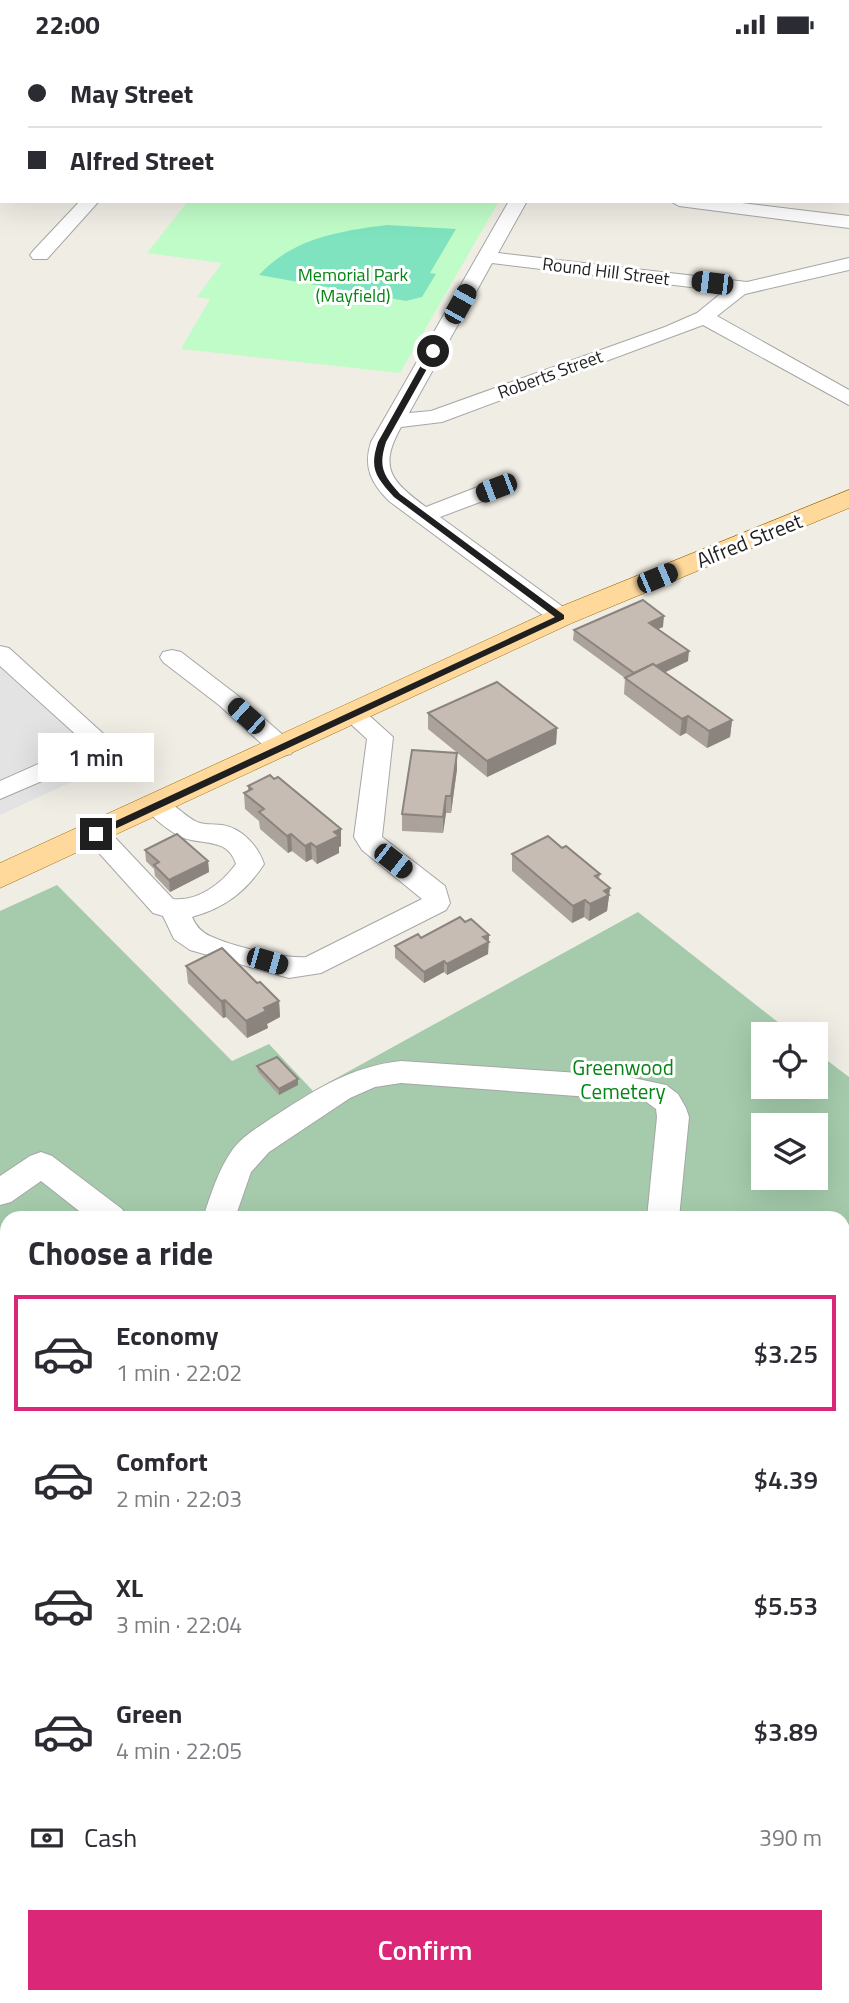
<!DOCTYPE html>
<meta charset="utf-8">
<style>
body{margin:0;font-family:"Titillium Web",sans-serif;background:#f2f2f3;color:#2b2b33;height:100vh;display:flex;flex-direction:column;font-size:26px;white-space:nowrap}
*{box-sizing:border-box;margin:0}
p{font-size:23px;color:#7c7c81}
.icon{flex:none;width:38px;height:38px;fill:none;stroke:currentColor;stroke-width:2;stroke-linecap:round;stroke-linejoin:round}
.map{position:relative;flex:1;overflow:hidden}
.drawer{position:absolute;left:0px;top:1162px;width:850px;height:793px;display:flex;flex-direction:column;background:#fff;border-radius:21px 21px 0 0;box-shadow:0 7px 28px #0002}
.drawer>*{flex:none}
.hud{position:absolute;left:0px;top:0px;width:850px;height:154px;box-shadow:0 7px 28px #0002;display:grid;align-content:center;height:154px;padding:0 28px;background:#fff}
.buttons{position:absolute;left:751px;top:973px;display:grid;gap:14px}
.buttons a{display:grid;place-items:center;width:77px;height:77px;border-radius:0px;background:#fff;box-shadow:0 7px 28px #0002;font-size:35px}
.end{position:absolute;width:32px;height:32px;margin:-16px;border:9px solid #1f1f1f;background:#fff;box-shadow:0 0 0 4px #fff}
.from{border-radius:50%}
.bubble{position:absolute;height:49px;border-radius:0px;background:#fff;box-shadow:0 7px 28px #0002;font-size:23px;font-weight:600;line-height:49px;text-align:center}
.car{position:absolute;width:21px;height:42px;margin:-21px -10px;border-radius:9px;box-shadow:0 0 5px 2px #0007;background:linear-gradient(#222 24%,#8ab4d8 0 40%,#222 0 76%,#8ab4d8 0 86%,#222 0)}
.hud b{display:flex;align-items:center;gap:24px;height:66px;font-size:26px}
.hud b+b{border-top:2px solid #e1e1e2}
.hud i{width:18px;height:18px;background:#2b2b33}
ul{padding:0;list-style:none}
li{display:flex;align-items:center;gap:21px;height:116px;margin:0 14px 10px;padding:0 14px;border:4px solid transparent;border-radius:0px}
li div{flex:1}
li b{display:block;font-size:26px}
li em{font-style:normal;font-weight:600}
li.current{border-color:#db2777}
li>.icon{width:63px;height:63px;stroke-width:1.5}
h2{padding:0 28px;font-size:32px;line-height:84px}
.pay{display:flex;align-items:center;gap:18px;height:77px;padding:0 28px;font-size:26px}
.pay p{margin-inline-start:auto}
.primary-button{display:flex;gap:14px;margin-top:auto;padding:14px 28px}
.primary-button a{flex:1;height:80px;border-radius:0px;background:#db2777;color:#fff;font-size:28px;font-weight:600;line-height:80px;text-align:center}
.status{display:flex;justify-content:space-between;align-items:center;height:49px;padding:0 35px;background:#fff;direction:ltr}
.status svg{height:19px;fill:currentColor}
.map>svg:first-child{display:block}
.cemetery{fill:#a5cbac;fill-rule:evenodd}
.park{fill:#c0fcc8}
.pitch{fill:#7fe3c0}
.parking{fill:#e3e3e3}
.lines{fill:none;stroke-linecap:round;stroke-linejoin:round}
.minor-casing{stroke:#a6a6a6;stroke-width:2}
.major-casing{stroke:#9b6d00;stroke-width:1}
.minor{fill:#fff;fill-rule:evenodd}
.major{fill:#ffd89c;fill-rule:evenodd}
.rail{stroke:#6d6d6d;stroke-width:3.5;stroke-dasharray:9 9;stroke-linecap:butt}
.wall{fill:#aaa29b}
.shaded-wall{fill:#8b847e}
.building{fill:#c6bcb4;stroke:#8b847e;stroke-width:2}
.route{fill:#1f1f1f}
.labels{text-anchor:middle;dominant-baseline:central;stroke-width:6;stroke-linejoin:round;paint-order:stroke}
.far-street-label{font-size:18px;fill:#1f1f1f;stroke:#fff}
.far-park-label{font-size:18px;fill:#068515;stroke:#fff}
.street-label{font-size:21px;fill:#1f1f1f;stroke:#fff}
.park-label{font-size:21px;fill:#068515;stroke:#fff}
</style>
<div class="status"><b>22:00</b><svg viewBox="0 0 49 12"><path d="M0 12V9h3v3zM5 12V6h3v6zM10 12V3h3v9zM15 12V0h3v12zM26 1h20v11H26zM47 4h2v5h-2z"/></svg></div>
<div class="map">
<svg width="849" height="1954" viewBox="0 0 849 1954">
<rect width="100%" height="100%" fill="#f0ede5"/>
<path class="cemetery" d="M 57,836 L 232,1012 L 269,995 L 313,1042 L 638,863 L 793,985 L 763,985 L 763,1038 L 816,1038 L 816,1003 L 849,1028 L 849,1456 L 844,1459 L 844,1169 L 7,1169 L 7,1926 L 0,1930 L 0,862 ZM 763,1076 L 816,1076 L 816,1129 L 763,1129 Z"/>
<polygon class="park" points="188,152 499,152 400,324 181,300 210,250 197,248 222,214 147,204"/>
<path class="pitch" d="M 387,176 L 456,180 L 430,224 L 436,225 L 422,248 L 406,252 L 259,226 C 293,189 340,182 387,176 Z"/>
<polygon class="parking" points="0,617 108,716 0,766"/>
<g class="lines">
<defs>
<g id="minor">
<polygon points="216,0 232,0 215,2"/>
<polygon points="389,0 405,0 388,2"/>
<polygon points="595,0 611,0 594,2"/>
<polygon points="80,152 99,152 47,210 33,210 30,206 33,202"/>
<path d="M 509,152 L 527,152 L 498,204 L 747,233 L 849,209 L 849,221 L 745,245 L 717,267 L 849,341 L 849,356 L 703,276 L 442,373 L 401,378 C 378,419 391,432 426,458 L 488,434 L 504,434 L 507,439 L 504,444 L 440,468 L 570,563 L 573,568 L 570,573 L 561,575 L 552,573 L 389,452 C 371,434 363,418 371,393 ZM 492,214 L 724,242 L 697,264 L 665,278 L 431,362 L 409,364 Z"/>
<polygon points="670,152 726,152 849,167 849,179 679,157"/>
<polygon points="0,597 9,599 109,690 98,708 0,750 0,732 79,697 82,691 0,617"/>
<polygon points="172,601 181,603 237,646 291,693 295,699 291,705 282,707 273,705 219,656 163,613 160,608 163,603"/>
<path d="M 354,658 L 363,661 L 393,688 L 382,788 L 445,837 L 450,854 L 446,861 L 321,924 L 289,929 L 190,901 L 174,890 L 163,867 L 153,864 L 82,785 L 86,779 L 96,776 L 106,779 L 173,850 C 198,853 222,834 236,815 C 228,789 204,796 184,789 C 171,784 151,768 144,757 L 148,751 C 169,745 178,763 195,772 C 202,776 213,775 222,776 C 242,779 258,797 264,815 C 246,843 224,859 192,868 C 196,877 201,883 210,887 C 231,897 283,910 306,908 L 422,850 L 362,801 L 354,788 L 367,690 L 341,666 L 345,661 Z"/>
<path d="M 401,1012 L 624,1027 L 666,1036 L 678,1045 L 686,1059 L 689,1068 L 679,1169 L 647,1169 L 657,1068 L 656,1060 L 645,1052 L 401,1034 L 375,1038 L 350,1049 L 269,1103 L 251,1123 L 235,1169 L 203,1169 C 211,1145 218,1121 233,1100 C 243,1087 257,1079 270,1070 C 312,1043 350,1017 401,1012 Z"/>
<polygon points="41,1103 52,1107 122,1160 127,1169 88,1169 41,1132 11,1153 0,1156 0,1127 30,1107"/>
<rect x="844" y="1273" width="5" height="28"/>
<polygon points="849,1481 849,1514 844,1516 844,1483"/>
<polygon points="849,1625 849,1707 844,1709 844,1627"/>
<polygon points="7,1789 7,1831 0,1834 0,1792"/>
<polygon points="844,1880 849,1881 849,1923 844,1922"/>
<polygon points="11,1948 63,1948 60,1954 8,1954"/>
</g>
<polygon id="major" points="849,441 849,459 572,574 0,839 0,814 550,562"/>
</defs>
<use href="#minor" class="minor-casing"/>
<use href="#major" class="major-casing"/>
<use href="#minor" class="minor"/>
<use href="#major" class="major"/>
<polyline class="rail" points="15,2 17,0"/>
</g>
<g class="wall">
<polygon points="663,578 658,580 688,612 664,624 732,671 730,688 707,699 686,684 680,687 624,645 625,629 573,591 574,581"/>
<polygon points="428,664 557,679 556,695 487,728 428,680"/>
<polygon points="457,720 451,764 446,764 443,784 402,782 402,765"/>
<polygon points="248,737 341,797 339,798 339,804 317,815 312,810 306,813 292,802 288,804 260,780 259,772 245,760 244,744 248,742"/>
<polygon points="562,799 600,825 599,830 610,839 607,862 589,872 584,868 572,874 512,822 512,805"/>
<polygon points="145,801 208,812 209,823 170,843 155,827 154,820 146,812"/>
<polygon points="465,873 489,886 488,905 447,926 444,923 424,934 395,909 395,897"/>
<polygon points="186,917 257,934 279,952 280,968 267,975 268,979 247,989 226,968 223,969 188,934"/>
<polygon points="257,1017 298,1030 298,1036 279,1046 258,1023"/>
<polygon points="849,1821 849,1869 844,1867"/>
<polygon points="523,1948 576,1948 575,1954 547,1954"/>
</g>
<g class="shaded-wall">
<polygon points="664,567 663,578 648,584 649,574"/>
<polygon points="689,602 688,612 636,637 636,626"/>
<polygon points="688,667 686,684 680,687 682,670"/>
<polygon points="732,671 730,688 707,699 709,682"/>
<polygon points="557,679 556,695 487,728 487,712"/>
<polygon points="457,704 457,720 451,764 451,747"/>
<polygon points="446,747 446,764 443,784 443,768"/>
<polygon points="341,780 341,797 339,798 339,804 317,815 316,798 334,783"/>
<polygon points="291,785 292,802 288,804 287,787"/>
<polygon points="311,794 312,810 306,813 305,797"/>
<polygon points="208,812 209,823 170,843 169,831"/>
<polygon points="610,839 607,862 589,872 590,855 604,842"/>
<polygon points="585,851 584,868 572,874 573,857"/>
<polygon points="489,886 488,905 447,926 447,915"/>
<polygon points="444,912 444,923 424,934 424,923"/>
<polygon points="225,951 226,968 223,969 221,952"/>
<polygon points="279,952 280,968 267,975 268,979 247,989 246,972 264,959"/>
<polygon points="298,1030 298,1036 279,1046 279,1040"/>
<polygon points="426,1948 430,1948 428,1954 424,1954"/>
</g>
<g class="building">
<polygon points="643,551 664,567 649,574 689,602 656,617 653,615 634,624 574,581"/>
<polygon points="653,615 732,671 709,682 688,667 682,670 625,629"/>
<polygon points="497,633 557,679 487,712 428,664"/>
<polygon points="412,701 457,704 451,747 446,747 443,768 402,765"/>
<polygon points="270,726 274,730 278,728 341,780 334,783 339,787 316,798 311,794 305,797 291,785 287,787 259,763 264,760 244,744 252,740 248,737"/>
<polygon points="177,785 208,812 169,831 154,816 159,813 145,801"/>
<polygon points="548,787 562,799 566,797 600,825 595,827 610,839 604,842 609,846 590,855 585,851 573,857 512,805"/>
<polygon points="460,868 465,873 471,870 489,886 483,888 489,893 447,915 444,912 424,923 395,897 418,885 421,889"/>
<polygon points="222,899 257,934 260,933 279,952 264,959 266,962 246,972 225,951 221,952 186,917"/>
<polygon points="277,1008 298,1030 279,1040 257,1017"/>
<polygon points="849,1838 849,1858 847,1858"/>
<polygon points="356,1948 426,1948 424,1954 354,1954"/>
<polygon points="559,1948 576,1948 575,1952"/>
<polygon points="650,1948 716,1948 715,1952 723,1954 649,1954"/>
</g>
<path class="route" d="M 433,299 L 437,302 L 386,393 C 378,418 383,426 400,445 L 564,566 L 564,570 L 100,787 L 92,787 L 92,783 L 555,568 L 394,448 C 376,428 369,420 378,393 L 429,302 Z"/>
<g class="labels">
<g class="far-street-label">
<text transform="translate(606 222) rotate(7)">Round Hill Street</text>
<text transform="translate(550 325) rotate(-20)">Roberts Street</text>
</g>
<g class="far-park-label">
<text x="353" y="225">Memorial Park<tspan x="353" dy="21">(Mayfield)</tspan></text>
</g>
<g class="street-label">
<text transform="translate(749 491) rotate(-22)">Alfred Street</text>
</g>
<g class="park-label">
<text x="623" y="1018">Greenwood<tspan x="623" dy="24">Cemetery</tspan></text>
</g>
</g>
</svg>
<div class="buttons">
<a><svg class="icon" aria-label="locate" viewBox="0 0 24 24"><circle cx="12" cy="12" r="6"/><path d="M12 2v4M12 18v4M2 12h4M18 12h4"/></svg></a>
<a><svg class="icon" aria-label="layers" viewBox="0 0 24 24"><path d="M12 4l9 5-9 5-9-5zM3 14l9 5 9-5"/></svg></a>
</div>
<i class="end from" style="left:433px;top:302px"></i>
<i class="end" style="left:96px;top:785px"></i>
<div class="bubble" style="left:38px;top:684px;width:116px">1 min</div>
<i class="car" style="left:712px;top:234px;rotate:277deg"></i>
<i class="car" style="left:460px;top:255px;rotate:29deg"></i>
<i class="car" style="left:496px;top:439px;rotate:249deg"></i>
<i class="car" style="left:657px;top:529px;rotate:67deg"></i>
<i class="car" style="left:246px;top:667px;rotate:312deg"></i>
<i class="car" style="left:393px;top:812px;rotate:128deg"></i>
<i class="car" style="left:267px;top:912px;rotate:106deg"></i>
<div class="hud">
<b><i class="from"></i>May Street</b>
<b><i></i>Alfred Street</b>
</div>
<section class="drawer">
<h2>Choose a ride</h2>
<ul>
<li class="current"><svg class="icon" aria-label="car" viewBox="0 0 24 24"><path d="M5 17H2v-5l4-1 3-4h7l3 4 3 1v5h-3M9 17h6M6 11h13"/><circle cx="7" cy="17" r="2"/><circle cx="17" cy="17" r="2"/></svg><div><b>Economy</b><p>1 min · 22:02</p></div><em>$3.25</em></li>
<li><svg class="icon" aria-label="car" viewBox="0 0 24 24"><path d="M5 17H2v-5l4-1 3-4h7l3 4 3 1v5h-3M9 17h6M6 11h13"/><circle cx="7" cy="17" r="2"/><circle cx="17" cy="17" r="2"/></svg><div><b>Comfort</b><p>2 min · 22:03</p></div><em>$4.39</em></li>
<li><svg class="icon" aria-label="car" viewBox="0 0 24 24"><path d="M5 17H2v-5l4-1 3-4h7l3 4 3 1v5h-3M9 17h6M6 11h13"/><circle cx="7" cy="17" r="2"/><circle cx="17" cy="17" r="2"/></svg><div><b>XL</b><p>3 min · 22:04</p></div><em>$5.53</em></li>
<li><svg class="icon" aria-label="car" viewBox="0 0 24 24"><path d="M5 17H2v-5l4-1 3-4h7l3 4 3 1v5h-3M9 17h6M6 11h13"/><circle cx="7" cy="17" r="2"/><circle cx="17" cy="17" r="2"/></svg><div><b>Green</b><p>4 min · 22:05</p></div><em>$3.89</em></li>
</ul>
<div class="pay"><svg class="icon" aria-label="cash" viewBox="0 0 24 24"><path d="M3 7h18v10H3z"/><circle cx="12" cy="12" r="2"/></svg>Cash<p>390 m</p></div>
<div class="primary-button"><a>Confirm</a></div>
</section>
</div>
